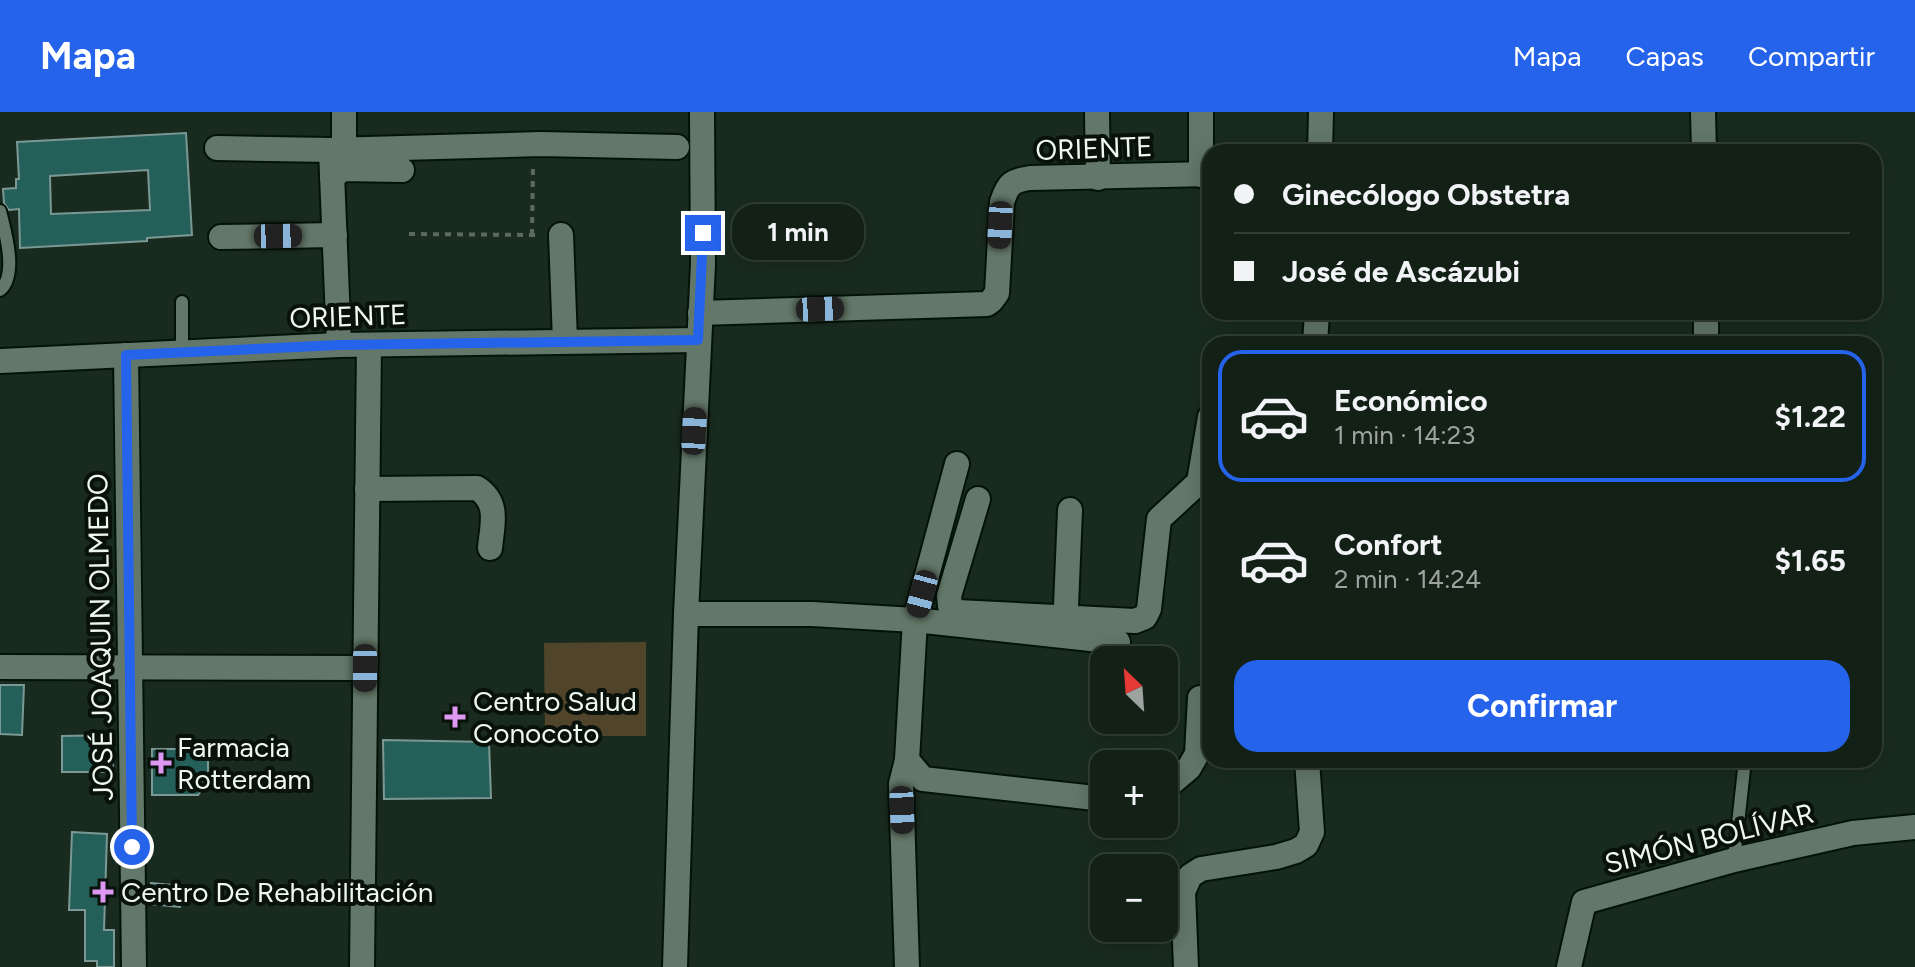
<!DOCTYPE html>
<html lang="es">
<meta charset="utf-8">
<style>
body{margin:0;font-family:Figtree,sans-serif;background:#1c281f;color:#f1f3f6;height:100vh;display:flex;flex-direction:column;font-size:30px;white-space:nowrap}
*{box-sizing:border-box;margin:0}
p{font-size:26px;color:#9da3a1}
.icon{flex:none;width:44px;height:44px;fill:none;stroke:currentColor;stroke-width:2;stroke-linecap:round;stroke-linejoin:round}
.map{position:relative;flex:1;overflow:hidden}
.panel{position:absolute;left:1202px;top:224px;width:680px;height:432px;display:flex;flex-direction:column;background:#132016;border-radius:24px;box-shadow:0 4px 20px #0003,0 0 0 2px #323e35}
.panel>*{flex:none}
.hud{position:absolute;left:1202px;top:32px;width:680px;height:176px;border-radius:24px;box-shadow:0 4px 20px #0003,0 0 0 2px #323e35;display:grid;align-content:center;height:176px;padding:0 32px;background:#132016}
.needle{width:52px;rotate:335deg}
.buttons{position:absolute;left:1090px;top:534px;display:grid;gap:16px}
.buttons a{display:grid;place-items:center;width:88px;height:88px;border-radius:16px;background:#132016;box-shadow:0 4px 20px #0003,0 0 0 2px #323e35;font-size:40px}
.end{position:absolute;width:36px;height:36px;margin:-18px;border:10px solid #2563eb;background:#fff;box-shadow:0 0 0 4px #fff}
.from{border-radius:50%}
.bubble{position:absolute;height:56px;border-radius:24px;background:#132016;box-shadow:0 4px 20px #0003,0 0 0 2px #323e35;font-size:26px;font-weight:700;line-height:56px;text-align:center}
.car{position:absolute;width:24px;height:48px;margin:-24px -12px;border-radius:10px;box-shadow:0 0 6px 2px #0007;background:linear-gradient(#222 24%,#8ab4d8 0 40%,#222 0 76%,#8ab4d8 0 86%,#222 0)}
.hud b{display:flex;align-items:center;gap:28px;height:76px;font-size:30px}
.hud b+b{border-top:2px solid #323e35}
.hud i{width:20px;height:20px;background:#f1f3f6}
ul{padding:14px 0 0;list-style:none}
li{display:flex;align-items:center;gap:24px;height:132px;margin:0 16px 12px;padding:0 16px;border:4px solid transparent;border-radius:24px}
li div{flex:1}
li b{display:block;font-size:30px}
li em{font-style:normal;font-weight:700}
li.on{border-color:#2563eb}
li>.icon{width:72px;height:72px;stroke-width:1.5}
.cta{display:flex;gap:16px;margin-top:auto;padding:16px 32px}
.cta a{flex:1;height:92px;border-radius:24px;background:#2563eb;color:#fff;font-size:32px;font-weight:700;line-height:92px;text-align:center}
header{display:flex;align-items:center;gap:48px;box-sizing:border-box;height:112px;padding:0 40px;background:#2563eb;color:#fff}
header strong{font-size:38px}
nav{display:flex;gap:44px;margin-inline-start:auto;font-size:28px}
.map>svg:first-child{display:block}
.pitch{fill:#50442b}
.building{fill:#245f59;stroke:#7b9894;stroke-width:2;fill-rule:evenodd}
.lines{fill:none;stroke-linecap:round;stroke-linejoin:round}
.lane-casing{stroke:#041308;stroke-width:16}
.street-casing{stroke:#041308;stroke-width:28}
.path{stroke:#5a6a5e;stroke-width:4;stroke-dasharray:6 6;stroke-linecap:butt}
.lane{stroke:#637868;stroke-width:12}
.street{stroke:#637868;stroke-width:24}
.route{stroke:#2563eb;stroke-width:10}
.poi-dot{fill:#de98f2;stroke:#09110b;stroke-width:3}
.labels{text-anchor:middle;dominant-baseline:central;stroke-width:8;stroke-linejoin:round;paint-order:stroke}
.street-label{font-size:28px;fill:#edf8ef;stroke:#09110b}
.poi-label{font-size:28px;fill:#edf8ef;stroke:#09110b;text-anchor:start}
</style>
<header>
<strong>Mapa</strong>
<nav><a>Mapa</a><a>Capas</a><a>Compartir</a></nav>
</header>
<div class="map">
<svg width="1915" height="855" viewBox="0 0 1915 855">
<rect width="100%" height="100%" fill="#192b1e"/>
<polygon class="pitch" points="646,530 646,624 545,624 544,531"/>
<g class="building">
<path d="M 186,21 L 192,123 L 147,126 L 147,129 L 20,136 L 19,97 L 9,98 L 4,91 L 3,77 L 16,76 L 16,67 L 19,67 L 17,30 ZM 148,58 L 150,98 L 51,102 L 50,64 Z"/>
<polygon points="0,573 24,573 22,623 0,622"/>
<polygon points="113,623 113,660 62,660 62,624"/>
<polygon points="383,628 489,630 491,686 384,687"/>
<polygon points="152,637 208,637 208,670 198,683 152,683"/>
<polygon points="72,720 107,722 104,818 114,818 114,855 97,855 97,849 85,849 85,798 69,798"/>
<polygon points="151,771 182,774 180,795 150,792"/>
</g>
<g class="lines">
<defs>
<g id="lane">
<path d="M 0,99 C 5,119 18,163 0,178"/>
<polyline points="182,190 182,240"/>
<polyline points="1734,748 1745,648"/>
</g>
<g id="street">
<polyline points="1097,0 1098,66"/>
<polyline points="1703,0 1704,40"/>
<polyline points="217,36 331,38 541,32 677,35"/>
<polyline points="331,38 339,233"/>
<polyline points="344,38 344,0"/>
<polyline points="1320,40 1321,0"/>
<polyline points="1201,63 1201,0"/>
<polyline points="332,65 343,57 402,58"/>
<polyline points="561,123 565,229"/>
<polyline points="221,125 335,123"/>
<polyline points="1706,200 1706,232"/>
<path d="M 700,201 L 987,192 L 991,189 L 997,181 L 1002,90 C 1008,72 1011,69 1030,66 L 1210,62"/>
<polyline points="1315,232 1317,200"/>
<polyline points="126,243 134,855"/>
<polyline points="0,249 339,233 698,228"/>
<polyline points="957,352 915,508 907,648 923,667 1104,687"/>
<path d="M 367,377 L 477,376 C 500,391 492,413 490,436"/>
<polyline points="978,387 949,484 950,494 957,500 1135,509 1145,505 1149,497 1159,407 1199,370 1210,305"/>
<polyline points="686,502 812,502 915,508 1118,530"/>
<polyline points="1065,518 1070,398"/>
<polyline points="0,555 365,556"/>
<polyline points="907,648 901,672 907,855"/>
<polyline points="1164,677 1189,656 1197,642 1200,586"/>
<polyline points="362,855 369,233"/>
<polyline points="675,855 686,502 703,152 702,0"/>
<polyline points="1186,855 1183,780 1190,764 1201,757 1276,745 1296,739 1306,733 1312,720 1307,648"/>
<polyline points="1569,855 1584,790 1734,748 1853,721 1915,715"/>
</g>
</defs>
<use href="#lane" class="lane-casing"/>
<use href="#street" class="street-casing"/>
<g class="path">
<polyline points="409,122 539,123"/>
<polyline points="532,123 533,54"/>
</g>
<use href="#lane" class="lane"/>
<use href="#street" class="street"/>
</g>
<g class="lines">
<polyline class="route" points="132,735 126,243 339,233 698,228 703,121"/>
</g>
<g class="poi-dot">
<path d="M451 593h8v8h8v8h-8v8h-8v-8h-8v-8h8z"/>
<path d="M157 639h8v8h8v8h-8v8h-8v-8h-8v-8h8z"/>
<path d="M99 768h8v8h8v8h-8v8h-8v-8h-8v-8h8z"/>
</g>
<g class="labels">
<g class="street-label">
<text transform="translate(1094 36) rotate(-2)">ORIENTE</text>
<text transform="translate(348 204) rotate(-2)">ORIENTE</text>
<text transform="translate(100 525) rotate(-91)">JOSÉ JOAQUIN OLMEDO</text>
<text transform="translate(1709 726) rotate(-14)">SIMÓN BOLÍVAR</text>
</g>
<g class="poi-label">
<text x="473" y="589">Centro Salud<tspan x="473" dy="32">Conocoto</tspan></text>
<text x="177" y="635">Farmacia<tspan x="177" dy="32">Rotterdam</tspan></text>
<text x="121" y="780">Centro De Rehabilitación</text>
</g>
</g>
</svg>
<div class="buttons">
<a><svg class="needle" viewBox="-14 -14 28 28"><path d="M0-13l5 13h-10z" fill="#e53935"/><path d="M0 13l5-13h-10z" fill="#9da3a1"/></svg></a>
<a>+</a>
<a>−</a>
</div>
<i class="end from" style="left:132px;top:735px"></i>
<i class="end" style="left:703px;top:121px"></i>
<div class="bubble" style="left:732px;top:92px;width:132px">1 min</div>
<i class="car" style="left:1000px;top:113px;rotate:183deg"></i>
<i class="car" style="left:278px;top:124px;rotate:89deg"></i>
<i class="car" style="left:820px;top:197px;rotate:88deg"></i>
<i class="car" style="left:694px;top:319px;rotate:3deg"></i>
<i class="car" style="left:922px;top:482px;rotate:195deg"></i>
<i class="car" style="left:365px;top:556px;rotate:180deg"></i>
<i class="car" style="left:902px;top:698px;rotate:178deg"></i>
<div class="hud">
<b><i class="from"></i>Ginecólogo Obstetra</b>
<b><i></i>José de Ascázubi</b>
</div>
<section class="panel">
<ul>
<li class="on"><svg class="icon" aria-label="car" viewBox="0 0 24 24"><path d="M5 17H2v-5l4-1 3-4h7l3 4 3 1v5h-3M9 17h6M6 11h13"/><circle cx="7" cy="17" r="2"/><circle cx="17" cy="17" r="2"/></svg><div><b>Económico</b><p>1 min · 14:23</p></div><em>$1.22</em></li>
<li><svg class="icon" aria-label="car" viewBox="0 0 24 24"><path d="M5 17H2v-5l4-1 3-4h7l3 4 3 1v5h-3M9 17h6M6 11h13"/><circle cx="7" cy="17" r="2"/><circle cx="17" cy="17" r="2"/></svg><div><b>Confort</b><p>2 min · 14:24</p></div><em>$1.65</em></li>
</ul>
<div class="cta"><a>Confirmar</a></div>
</section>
</div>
